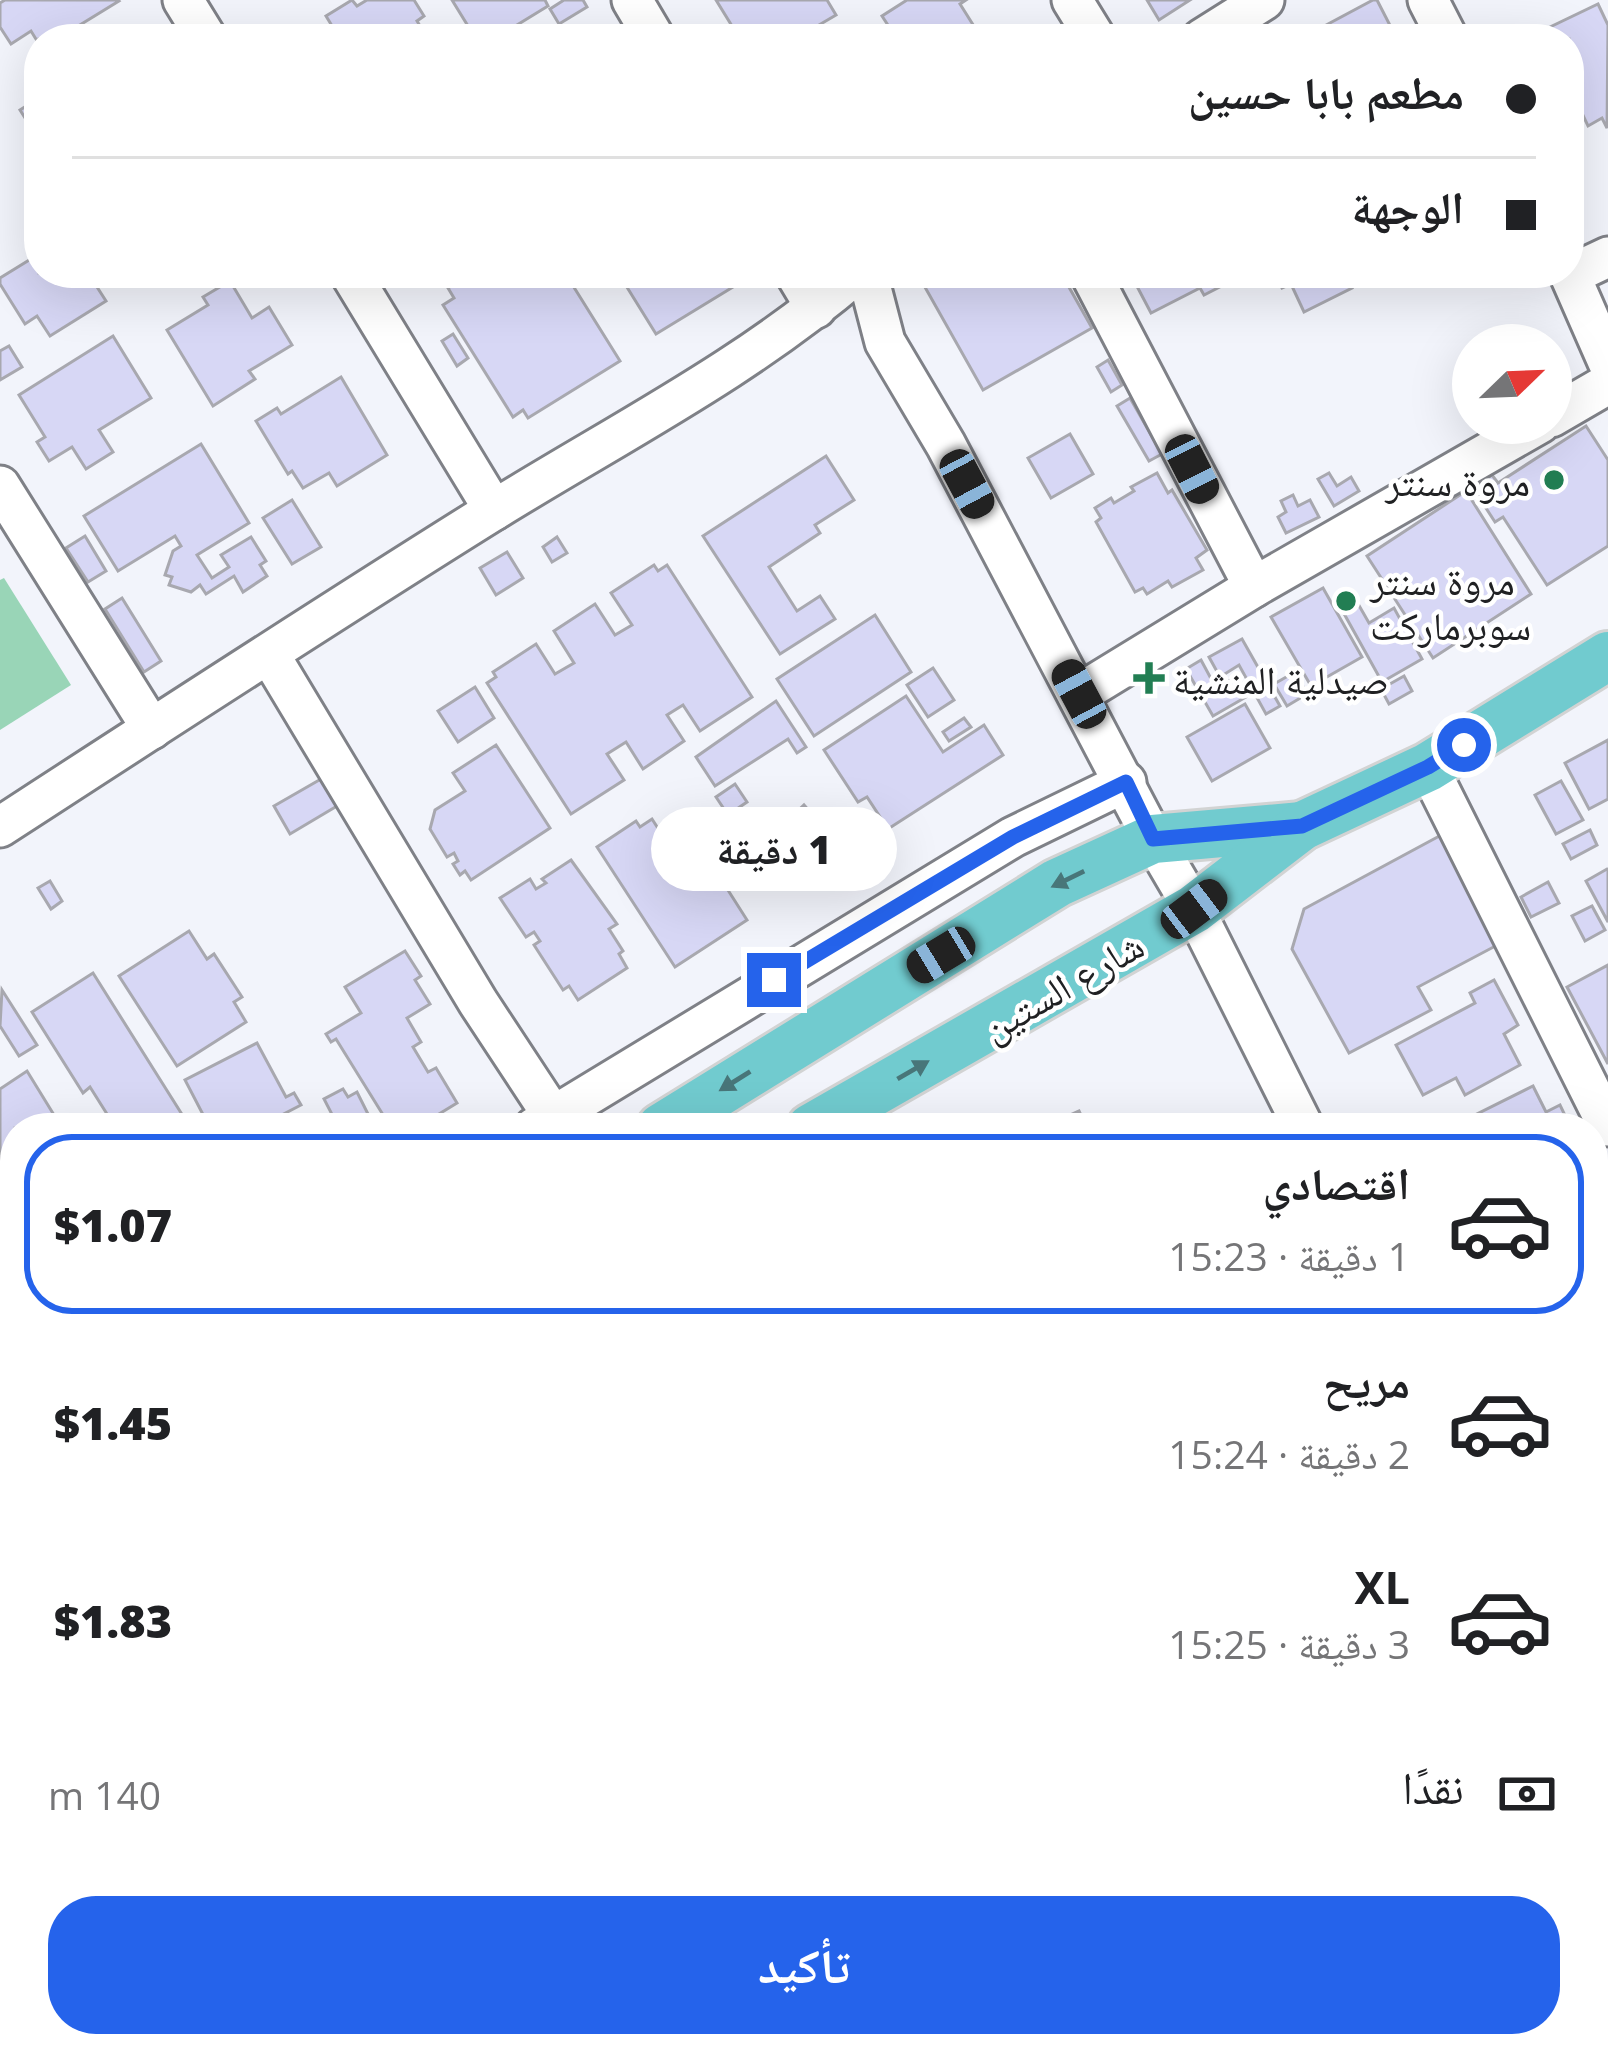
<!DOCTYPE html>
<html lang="ar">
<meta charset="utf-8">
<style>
body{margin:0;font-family:"Open Sans","Noto Naskh Arabic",sans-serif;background:#f2f2f2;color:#202124;direction:rtl;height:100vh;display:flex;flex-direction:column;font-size:45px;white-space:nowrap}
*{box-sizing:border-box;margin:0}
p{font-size:39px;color:#757577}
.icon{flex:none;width:66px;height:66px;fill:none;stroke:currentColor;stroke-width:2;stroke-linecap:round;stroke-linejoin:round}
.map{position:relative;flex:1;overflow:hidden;direction:ltr}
.details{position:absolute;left:0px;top:1113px;width:1608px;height:945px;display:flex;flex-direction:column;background:#fff;border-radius:48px 48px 0 0;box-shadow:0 12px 48px #0002;direction:rtl}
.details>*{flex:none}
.guide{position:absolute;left:24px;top:24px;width:1560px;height:264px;border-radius:48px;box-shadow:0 12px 48px #0002;direction:rtl;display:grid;align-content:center;height:264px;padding:0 48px;background:#fff}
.needle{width:78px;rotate:67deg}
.tools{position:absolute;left:1452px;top:324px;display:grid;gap:24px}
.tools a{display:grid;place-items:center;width:120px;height:120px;border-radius:50%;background:#fff;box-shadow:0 12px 48px #0002;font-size:60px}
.end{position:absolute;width:54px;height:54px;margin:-27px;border:15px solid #2563eb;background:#fff;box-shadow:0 0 0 6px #fff}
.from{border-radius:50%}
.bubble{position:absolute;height:84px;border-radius:42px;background:#fff;box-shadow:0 12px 48px #0002;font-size:39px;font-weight:800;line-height:84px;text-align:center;direction:rtl}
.car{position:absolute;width:36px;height:72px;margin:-36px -18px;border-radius:15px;box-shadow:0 0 9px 3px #0007;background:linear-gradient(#222 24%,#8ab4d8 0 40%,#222 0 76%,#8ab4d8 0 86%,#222 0)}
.guide b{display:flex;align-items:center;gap:42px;height:114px;font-size:45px}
.guide b+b{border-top:3px solid #e0e0e0}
.guide i{width:30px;height:30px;background:#202124}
ul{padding:21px 0 0;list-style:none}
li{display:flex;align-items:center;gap:36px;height:180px;margin:0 24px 18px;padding:0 24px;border:6px solid transparent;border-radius:48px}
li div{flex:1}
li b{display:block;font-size:45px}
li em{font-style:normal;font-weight:800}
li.selected{border-color:#2563eb}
li>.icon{width:108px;height:108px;stroke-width:1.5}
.pay{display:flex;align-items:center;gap:30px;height:132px;padding:0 48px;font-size:45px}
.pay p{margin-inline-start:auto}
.primary-button{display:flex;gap:24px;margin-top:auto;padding:24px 48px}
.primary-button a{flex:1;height:138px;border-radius:48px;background:#2563eb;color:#fff;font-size:48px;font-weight:800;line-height:138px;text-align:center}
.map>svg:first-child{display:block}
.green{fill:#99d5b7}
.building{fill:#d7d7f5;stroke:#a8a8af;stroke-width:3}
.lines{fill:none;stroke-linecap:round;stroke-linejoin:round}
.minor-casing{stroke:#7f8187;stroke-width:45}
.major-casing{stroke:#d2d3d3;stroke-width:54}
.minor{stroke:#fff;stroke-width:39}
.major{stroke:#71cbcf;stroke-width:48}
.oneway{fill:#487679}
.route{stroke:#2563eb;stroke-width:15}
.poi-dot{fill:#227e53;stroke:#fff;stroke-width:4.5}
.labels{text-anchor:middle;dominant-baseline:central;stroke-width:9;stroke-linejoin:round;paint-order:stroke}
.poi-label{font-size:39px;fill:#202123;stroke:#fff;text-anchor:start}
.street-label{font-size:39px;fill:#202123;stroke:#fff}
</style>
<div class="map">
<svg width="1608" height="2057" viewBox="0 0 1608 2057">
<rect width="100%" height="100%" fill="#f2f4fb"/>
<g class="green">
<polygon points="4,578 71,685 0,730 0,580"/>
<polygon points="1608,1264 1608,1367 1601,1371 1593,1356 1593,1272"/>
</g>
<g class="building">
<polygon points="5,0 118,0 119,1 57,39 39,39 39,44 31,31 11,44 0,27 0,3"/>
<polygon points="352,0 357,6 367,0 414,0 424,16 417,21 428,39 340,39 326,16"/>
<polygon points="452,0 545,0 548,6 494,39 476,39"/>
<polygon points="564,0 583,0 587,7 559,24 550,9"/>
<polygon points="716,0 827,0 836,15 819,25 824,34 816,39 740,39"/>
<polygon points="907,0 966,0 960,4 982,39 897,39 882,16"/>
<polygon points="1147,0 1190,0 1159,20"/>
<polygon points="1373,0 1377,0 1397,39 1300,39"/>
<polygon points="1598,4 1608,25 1607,128 1602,118 1588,126 1580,109 1569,114 1569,39 1525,39"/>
<polygon points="39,98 39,140 20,110"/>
<polygon points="39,254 39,273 88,273 106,301 50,336 37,316 25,324 0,284 0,278"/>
<polygon points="473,273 565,273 620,361 528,418 523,410 513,417 443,305 454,298 448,288"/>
<polygon points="642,273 725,273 733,287 656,334 625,284"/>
<polygon points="917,273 1061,273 1092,328 983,390"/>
<polygon points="1130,273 1247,273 1204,295 1200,288 1151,313"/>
<polygon points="1275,273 1345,273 1352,288 1304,312 1291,284 1282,288"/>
<polygon points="230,281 252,318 269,307 292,345 249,371 255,379 213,406 167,330 208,305 203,297"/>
<polygon points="453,334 468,358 457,366 442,341"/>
<polygon points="113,336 151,398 99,430 113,452 86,469 72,447 49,461 37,442 45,437 19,395"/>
<polygon points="9,346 22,367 0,380 0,351"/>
<polygon points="1108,360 1122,385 1111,392 1097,367"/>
<polygon points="341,377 387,455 337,486 329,473 303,488 292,471 288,474 256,421 277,408 281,414"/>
<polygon points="1130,398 1162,454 1149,461 1117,406"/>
<polygon points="1586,426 1608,460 1608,546 1547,585 1503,517 1495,522 1473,488 1492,475 1498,483"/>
<polygon points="1070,434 1093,474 1051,498 1028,458"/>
<polygon points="201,444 249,523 197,555 212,578 229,567 221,555 251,537 266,561 260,565 267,576 243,592 234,576 206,594 200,585 191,592 169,585 172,577 165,575 173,551 181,546 175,536 118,571 84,516"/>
<polygon points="826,456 854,500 815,525 820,533 769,567 797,611 820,596 835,619 780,654 703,536"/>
<polygon points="1157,473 1168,493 1172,490 1207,550 1196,558 1203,570 1172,587 1168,581 1147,594 1143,588 1135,592 1096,522 1101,518 1095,508 1111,498 1114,503 1134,491 1131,487"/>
<polygon points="1329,473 1337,486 1351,477 1359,491 1334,506 1318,479"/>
<polygon points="1466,491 1531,594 1433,658 1367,556"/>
<polygon points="1293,495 1298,506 1310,500 1319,517 1286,533 1278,517 1286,512 1281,501"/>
<polygon points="292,500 321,547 292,564 263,518"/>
<polygon points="85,536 106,571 88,582 66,548"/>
<polygon points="557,537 567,553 552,562 543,547"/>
<polygon points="507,552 523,578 496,595 480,568"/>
<polygon points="654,565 658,571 667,565 752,697 700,731 683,705 667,715 684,741 643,769 626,742 607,754 624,780 571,814 487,683 496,677 493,672 536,644 555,674 574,663 554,631 595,604 615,635 632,625 611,593"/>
<polygon points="1323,588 1362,657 1311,686 1271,617"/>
<polygon points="122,598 161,661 144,672 105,609"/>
<polygon points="1357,602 1369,623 1394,608 1422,659 1382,682 1342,610"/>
<polygon points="875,615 911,672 814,736 777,679"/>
<polygon points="1242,639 1280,706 1266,714 1239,665 1220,677 1209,657"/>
<polygon points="1201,660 1216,688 1235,677 1246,697 1213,716 1186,669"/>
<polygon points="933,668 954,700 928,717 907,685"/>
<polygon points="1295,672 1307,694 1287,706 1274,684"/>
<polygon points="1404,676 1412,691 1389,704 1381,689"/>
<polygon points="475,687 494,718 458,742 438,711"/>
<polygon points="906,696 943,752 984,725 1003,755 888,829 867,797 858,802 824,750"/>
<polygon points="776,701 806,747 797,753 788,739 715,786 696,757"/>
<polygon points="1245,704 1270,748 1212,781 1187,737"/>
<polygon points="964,718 971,727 949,741 943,732"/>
<polygon points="1608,740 1608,799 1589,809 1565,763"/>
<polygon points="496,745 550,828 471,880 465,871 460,875 453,864 458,861 454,853 447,857 430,829 435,810 465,791 453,773"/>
<polygon points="321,779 337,806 290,834 274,806"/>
<polygon points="1561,781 1583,820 1556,834 1535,795"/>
<polygon points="735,784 747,802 728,815 716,797"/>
<polygon points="804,805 812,814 786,838 778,830"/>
<polygon points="652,819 661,833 677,823 696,853 691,856 701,872 712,865 747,920 675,967 597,847 636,821 640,827"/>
<polygon points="1590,830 1597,845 1571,859 1563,844"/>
<polygon points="1445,833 1503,942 1418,987 1431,1010 1349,1053 1292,949 1304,909"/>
<polygon points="571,860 617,924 609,929 623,951 619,954 627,968 578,1000 569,986 563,990 534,945 540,941 534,932 526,937 500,898 530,879 536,889 546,883 542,879"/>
<polygon points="1607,869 1608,870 1608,922 1586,881"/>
<polygon points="50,881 62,901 51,909 38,888"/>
<polygon points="1548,882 1559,903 1531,917 1521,897"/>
<polygon points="1592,906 1605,930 1585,941 1572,916"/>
<polygon points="189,931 207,959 214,954 242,997 234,1002 246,1022 177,1066 119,976"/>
<polygon points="405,951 421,976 415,980 430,1004 407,1018 421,1042 413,1047 428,1072 436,1068 457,1103 416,1128 380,1128 377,1123 385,1118 336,1039 331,1042 326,1034 361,1013 345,987"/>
<polygon points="1608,965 1608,1064 1567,987"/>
<polygon points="93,973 183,1116 163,1128 105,1128 99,1119 107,1114 90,1087 83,1093 32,1012"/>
<polygon points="1494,980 1518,1025 1504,1034 1520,1065 1465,1095 1456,1078 1423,1095 1396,1045 1475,1003 1470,993"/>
<polygon points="2,990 37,1045 19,1056 0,1026"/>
<polygon points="257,1043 286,1097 294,1093 301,1105 278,1117 282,1125 276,1128 210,1128 185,1080"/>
<polygon points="27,1071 62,1128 15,1128 13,1218 0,1197 0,1089"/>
<polygon points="1533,1086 1546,1112 1560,1105 1571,1128 1471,1128 1467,1119"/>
<polygon points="343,1089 348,1097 357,1092 375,1128 339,1128 324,1099"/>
<polygon points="1079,1111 1087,1128 1063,1128 1059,1120"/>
<polygon points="1593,1214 1608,1242 1608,1249 1593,1256"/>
<polygon points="0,1244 15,1269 15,1307 0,1316"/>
<polygon points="1608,1482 1608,1507 1593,1515 1593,1490"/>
<polygon points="181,2043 266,2043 271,2057 186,2057"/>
<polygon points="308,2043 418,2043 423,2057 313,2057"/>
</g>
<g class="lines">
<defs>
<g id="minor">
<polyline points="183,0 207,39"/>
<polyline points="632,0 655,39"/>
<polyline points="1072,0 1096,39"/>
<polyline points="1428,0 1448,39"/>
<polyline points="1202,39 1264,0"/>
<polyline points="350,273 494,510"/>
<polyline points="795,273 816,308"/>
<polyline points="867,273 885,342 946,445 1153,839 1194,909 1304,1128"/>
<polyline points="1090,273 1254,587"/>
<polyline points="1569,273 1608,362"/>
<polyline points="1570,275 1608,257"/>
<polyline points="1551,417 1608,384"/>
<polyline points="0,486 152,729"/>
<polyline points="269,654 478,1002 553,1116"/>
<polyline points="1079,694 1254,587 1540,423"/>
<polyline points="1428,767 1608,1126"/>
<path d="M 0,827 C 163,721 326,615 491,512 C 615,435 746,369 857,273"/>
<polyline points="534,1128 1013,837 1126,782"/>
<polyline points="0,1477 15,1467"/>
<polyline points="1593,1685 1608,1714"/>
<polyline points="0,1986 15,1982"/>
<polyline points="150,2043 155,2057"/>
<polyline points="456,2043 461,2057"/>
<polyline points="994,2043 1000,2057"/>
<polyline points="956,2057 961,2043"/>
</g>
<g id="major">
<polyline points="661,1128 1057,883 1153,839 1302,826"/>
<polyline points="811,1128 1194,909 1302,826 1428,767 1608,656"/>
<polyline points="0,1548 15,1538"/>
<polyline points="0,1641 15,1632"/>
</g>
</defs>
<use href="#minor" class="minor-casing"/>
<use href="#major" class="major-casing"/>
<use href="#minor" class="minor"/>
<use href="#major" class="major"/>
</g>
<defs><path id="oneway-solid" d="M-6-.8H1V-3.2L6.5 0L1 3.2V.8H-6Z" transform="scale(3)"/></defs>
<g class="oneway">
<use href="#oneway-solid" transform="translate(1068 879) rotate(154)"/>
<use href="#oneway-solid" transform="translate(913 1070) rotate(-30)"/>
<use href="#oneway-solid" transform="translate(735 1081) rotate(148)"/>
</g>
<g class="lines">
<polyline class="route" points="774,980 1013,837 1126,782 1153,839 1302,826 1428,767 1464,745"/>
</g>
<g class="poi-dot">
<circle cx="1554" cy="480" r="12"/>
<circle cx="1346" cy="601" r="12"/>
<path d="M1143 660h12v12h12v12h-12v12h-12v-12h-12v-12h12z"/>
</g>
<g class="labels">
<g class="poi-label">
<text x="1530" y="480" text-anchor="end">مروة سنتر</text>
<text x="1370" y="579">مروة سنتر<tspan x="1370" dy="45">سوبرماركت</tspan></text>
<text x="1173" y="678">صيدلية المنشية</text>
</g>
<g class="street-label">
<text transform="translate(1062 985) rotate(-30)">شارع الستين</text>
</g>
</g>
</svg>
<div class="tools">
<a><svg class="needle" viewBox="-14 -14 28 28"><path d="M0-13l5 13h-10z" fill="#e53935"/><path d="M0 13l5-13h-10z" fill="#757577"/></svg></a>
</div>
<i class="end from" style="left:1464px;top:745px"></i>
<i class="end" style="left:774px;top:980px"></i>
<div class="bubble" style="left:651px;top:807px;width:246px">1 دقيقة</div>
<i class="car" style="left:1192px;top:469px;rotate:153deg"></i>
<i class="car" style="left:967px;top:484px;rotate:152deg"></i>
<i class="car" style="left:1079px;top:694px;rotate:332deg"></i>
<i class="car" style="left:1194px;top:909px;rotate:53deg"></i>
<i class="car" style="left:941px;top:955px;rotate:239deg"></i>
<div class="guide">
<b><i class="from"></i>مطعم بابا حسين</b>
<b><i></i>الوجهة</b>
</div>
<section class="details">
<ul>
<li class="selected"><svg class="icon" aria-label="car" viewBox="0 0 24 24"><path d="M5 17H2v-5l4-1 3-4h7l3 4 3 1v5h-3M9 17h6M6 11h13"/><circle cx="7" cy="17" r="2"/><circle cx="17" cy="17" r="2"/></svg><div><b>اقتصادي</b><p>1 دقيقة · 15:23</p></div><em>$1.07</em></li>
<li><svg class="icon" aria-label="car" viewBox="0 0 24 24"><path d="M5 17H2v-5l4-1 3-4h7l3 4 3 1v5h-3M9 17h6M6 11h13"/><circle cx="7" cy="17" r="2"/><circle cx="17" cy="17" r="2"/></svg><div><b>مريح</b><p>2 دقيقة · 15:24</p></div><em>$1.45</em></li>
<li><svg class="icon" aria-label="car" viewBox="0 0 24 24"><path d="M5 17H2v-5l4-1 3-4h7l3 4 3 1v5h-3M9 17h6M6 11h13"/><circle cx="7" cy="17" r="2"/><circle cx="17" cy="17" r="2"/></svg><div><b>XL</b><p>3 دقيقة · 15:25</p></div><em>$1.83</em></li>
</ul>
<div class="pay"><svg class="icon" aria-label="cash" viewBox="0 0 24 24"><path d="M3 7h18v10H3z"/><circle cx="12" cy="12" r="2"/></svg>نقدًا<p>140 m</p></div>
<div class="primary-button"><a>تأكيد</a></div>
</section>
</div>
